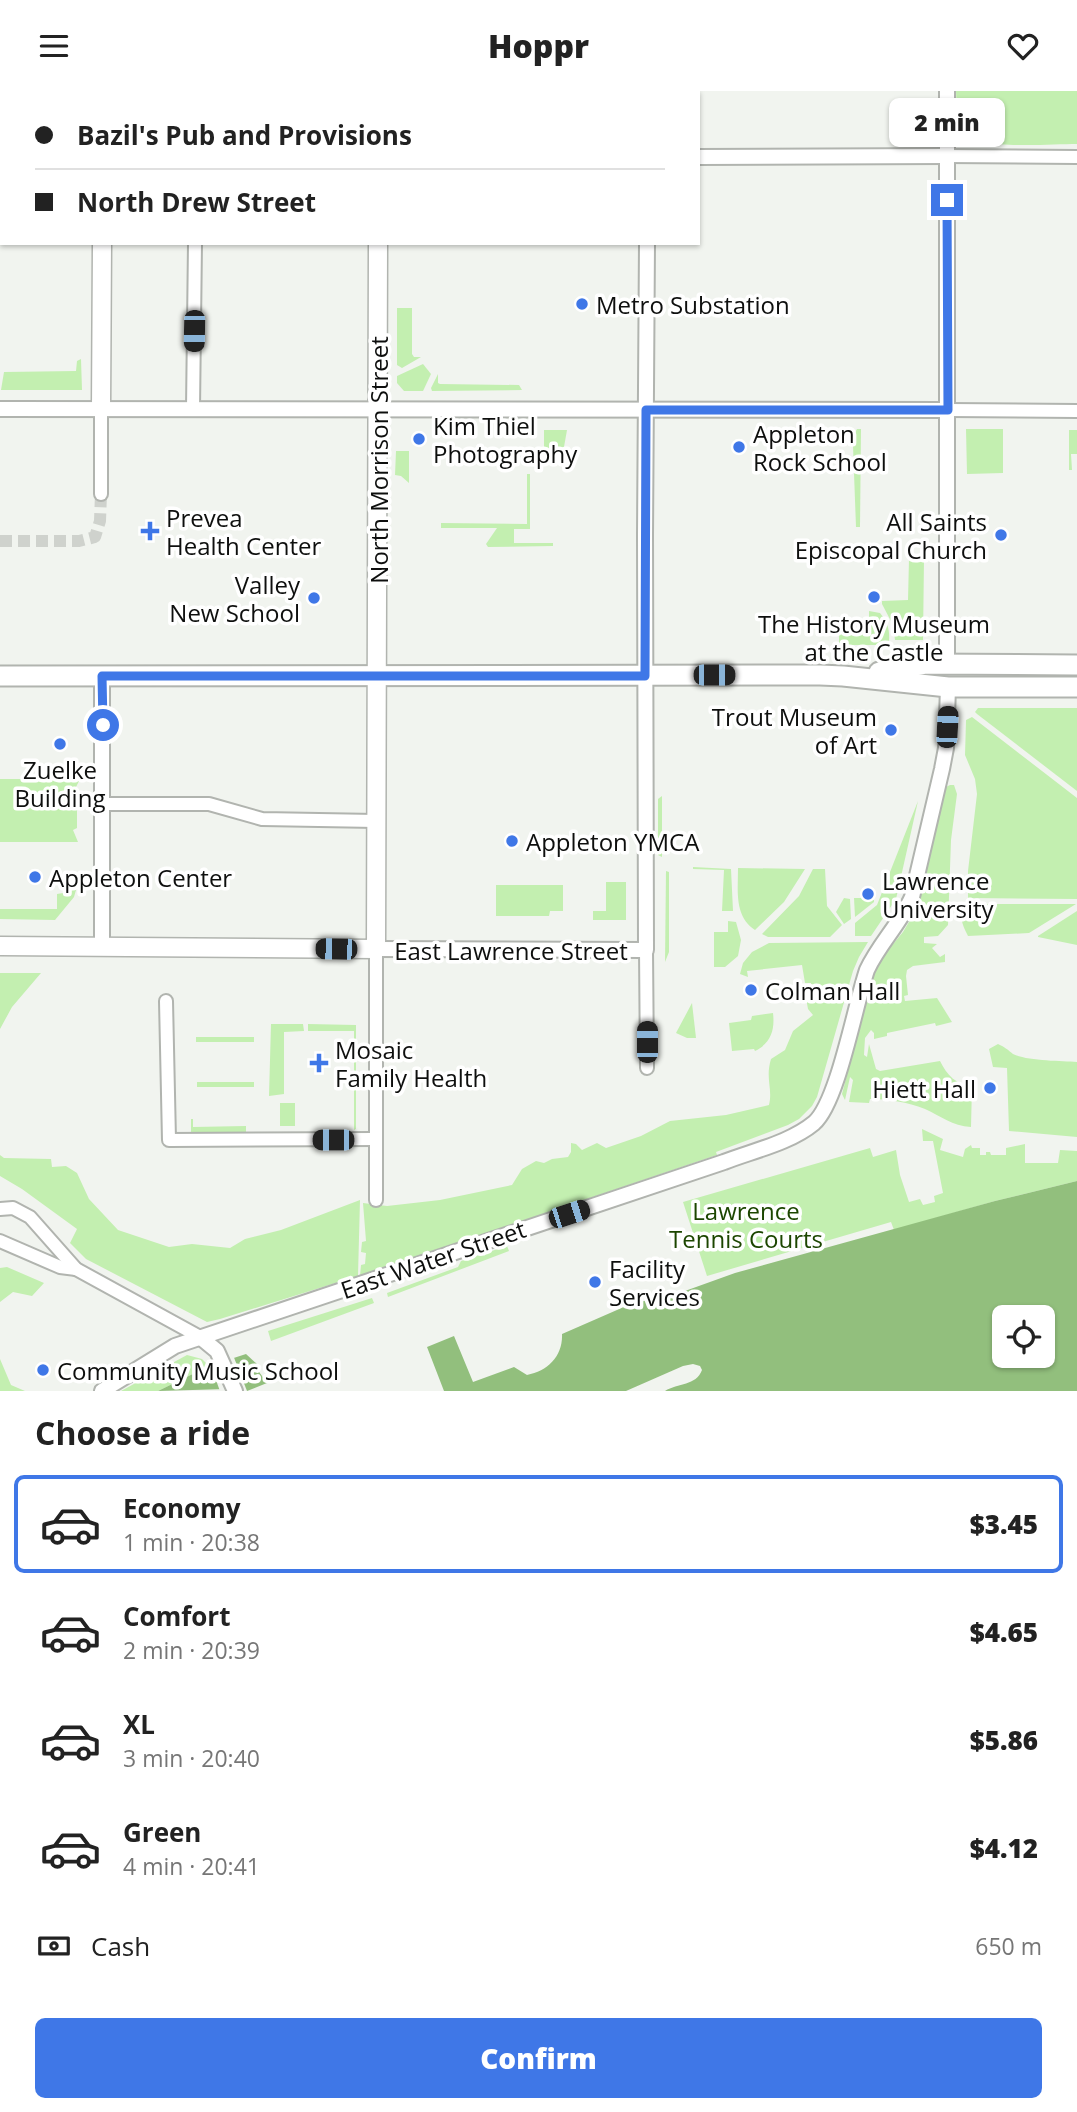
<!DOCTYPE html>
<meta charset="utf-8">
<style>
body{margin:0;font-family:"Open Sans",sans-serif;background:#f2f2f2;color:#222;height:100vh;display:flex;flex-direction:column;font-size:26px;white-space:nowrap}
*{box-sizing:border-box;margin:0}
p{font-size:23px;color:#767676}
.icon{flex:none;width:38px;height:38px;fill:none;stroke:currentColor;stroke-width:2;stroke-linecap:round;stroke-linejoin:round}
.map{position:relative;height:1300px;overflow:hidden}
.details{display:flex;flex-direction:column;background:#fff;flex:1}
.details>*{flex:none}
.banner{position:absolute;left:0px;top:0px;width:700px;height:154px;box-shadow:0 2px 5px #0004;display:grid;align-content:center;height:154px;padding:0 35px;background:#fff}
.fabs{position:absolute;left:992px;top:1214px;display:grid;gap:14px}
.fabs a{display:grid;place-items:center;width:63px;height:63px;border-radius:10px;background:#fff;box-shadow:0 2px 5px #0004;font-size:35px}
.end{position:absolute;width:32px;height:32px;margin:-16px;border:9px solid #3f77e7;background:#fff;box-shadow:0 0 0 4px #fff}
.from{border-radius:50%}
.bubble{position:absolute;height:49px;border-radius:10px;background:#fff;box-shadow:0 2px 5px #0004;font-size:23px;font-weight:800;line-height:49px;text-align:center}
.car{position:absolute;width:21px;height:42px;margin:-21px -10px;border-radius:9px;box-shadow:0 0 5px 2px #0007;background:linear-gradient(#222 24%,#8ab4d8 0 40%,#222 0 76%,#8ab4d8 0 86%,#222 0)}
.banner b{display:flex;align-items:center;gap:24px;height:66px;font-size:26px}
.banner b+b{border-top:2px solid #e0e0e0}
.banner i{width:18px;height:18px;background:#222}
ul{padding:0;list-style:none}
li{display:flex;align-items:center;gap:21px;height:98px;margin:0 14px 10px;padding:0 21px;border:4px solid transparent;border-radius:10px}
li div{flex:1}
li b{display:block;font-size:26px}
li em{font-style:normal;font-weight:800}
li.selected{border-color:#3f77e7}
li>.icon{width:63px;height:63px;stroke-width:1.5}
h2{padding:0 35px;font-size:32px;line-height:84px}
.pay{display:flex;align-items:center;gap:18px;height:77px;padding:0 35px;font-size:26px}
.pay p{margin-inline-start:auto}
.button{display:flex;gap:14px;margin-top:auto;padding:14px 35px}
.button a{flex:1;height:80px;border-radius:10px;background:#3f77e7;color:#fff;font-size:28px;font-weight:800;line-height:80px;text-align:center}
header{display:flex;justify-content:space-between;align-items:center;height:91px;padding:0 35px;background:#fff;font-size:32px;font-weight:800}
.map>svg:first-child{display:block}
.green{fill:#c3efb0}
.water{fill:#92bf7d;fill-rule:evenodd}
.pier{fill:#f1f4ef}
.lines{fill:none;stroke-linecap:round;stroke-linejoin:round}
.minor-tunnel{stroke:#cfd2cd;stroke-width:12;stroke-dasharray:12 6;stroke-linecap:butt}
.minor-casing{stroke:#b1b4af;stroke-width:16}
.tertiary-casing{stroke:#b1b4af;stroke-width:18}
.secondary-casing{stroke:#b1b4af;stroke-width:21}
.primary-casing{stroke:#b1b4af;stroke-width:23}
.minor{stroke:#fff;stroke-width:12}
.tertiary{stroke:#fff;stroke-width:14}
.secondary{stroke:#fff;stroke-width:18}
.primary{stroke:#fff;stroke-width:19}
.route{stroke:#3f77e7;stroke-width:9}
.poi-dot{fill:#3f77e7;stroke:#fff;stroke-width:2.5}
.labels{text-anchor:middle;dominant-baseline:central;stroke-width:7;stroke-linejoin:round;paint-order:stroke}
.poi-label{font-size:24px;fill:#0e0f0e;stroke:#fff;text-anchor:start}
.street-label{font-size:24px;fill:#0e0f0e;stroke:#fff}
.park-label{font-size:24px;fill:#1c4600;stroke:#fff}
</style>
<header><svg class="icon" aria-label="menu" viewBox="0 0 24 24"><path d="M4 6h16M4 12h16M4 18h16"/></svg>Hoppr<svg class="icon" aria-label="heart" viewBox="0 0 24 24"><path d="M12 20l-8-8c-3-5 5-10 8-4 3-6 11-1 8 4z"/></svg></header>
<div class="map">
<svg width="1077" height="1300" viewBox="0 0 1077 1300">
<rect width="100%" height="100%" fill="#f1f4ef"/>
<g class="green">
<path d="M 956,0 L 1077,0 L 1077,53 C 1047,53 982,59 958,43 Z"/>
<polygon points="397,217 412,217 412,263 414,266 421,266 402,277 397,274"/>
<polygon points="81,268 82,299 1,299 4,281 76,280 77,270"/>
<polygon points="423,273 431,283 423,300 404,300 397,292 397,285"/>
<polygon points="438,283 438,292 440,293 519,294 522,299 432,300 431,297"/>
<polygon points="857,338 861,338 860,436 856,436 853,355 853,345"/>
<polygon points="966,338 1003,338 1003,382 967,383"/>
<polygon points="544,339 567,339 564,356 555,364 544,365"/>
<polygon points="1069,339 1077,339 1077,363 1071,363 1072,379 1069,379"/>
<polygon points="396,360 409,360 409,392 401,385 395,384"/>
<polygon points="527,383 530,383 530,438 514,438 514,452 553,452 553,455 488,456 486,453 497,437 441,437 441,432 527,433"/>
<polygon points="909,468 924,468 923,549 895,549 893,534 882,513 882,510 908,509"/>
<path d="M 869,520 L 880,522 C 888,531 890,540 889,551 L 887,554 L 839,554 L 839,540 L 869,540 Z"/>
<polygon points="978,617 1077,617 1077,700 977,623 975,621"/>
<polygon points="972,626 1077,707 1077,808 968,807 968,780 977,703 975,688 965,664 966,629"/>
<polygon points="0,688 80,688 73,702 77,716 77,737 73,739 78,751 0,751"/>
<path d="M 950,694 L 954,694 L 957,703 L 951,749 L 948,834 L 938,845 L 924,846 L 924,852 L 937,853 L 932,857 L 940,866 L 945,863 L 945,871 L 913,875 L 907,879 L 906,885 L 908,904 L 904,905 L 905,910 L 937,907 L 952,931 L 936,935 L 935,932 L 887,942 L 887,945 L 874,948 L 874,942 L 871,939 L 865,947 L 864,964 L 867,966 L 869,953 L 876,978 L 880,980 L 940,970 C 947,984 956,994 972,995 L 971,1036 C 952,1035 941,1025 925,1018 C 907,1011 889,1008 870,1008 L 869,1012 L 849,1011 L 853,989 L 850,986 L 845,1009 L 842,1003 L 872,887 L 884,864 L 903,841 L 916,819 L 946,696 Z"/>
<polygon points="662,705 662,766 658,764 658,708"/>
<polygon points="918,710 896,808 871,845 855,845 855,832 877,814"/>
<polygon points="693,776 731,778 733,820 722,820 724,779 693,778"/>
<path d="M 738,777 L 805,778 L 784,811 L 755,839 C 734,825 738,800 738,777 Z"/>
<polygon points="813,778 825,778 827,815 842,834 830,846 768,846 762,843 799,805"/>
<polygon points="666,780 669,781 669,861 665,871"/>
<polygon points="606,791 626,791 626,829 593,829 593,820 606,820"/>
<polygon points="496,794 563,794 563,820 550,820 549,825 496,825"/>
<polygon points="67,798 76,799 74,806 55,829 0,828 0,818 57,818 57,803 63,802"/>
<polygon points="844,807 850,808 851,828 844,833 836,821"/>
<polygon points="854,807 874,807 874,811 855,826"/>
<path d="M 964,813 L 1076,813 L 1029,842 L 968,845 C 963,835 958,825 964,813 Z"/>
<polygon points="1077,820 1077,854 1038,846 1038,845"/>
<polygon points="728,830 736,831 741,849 738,865 725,876 714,876 714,841 728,841"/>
<path d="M 868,851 L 859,866 L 853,880 L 817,1006 L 812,1015 L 799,1028 L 788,1034 L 716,1061 L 717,1064 L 360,1185 L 361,1174 L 365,1173 L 366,1162 L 361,1161 L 362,1151 L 366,1150 L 363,1112 L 387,1115 L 440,1109 L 512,1094 L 522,1078 L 536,1070 L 544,1072 L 552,1068 L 568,1066 L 571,1061 L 571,1052 L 576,1053 L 582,1059 L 597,1052 L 606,1057 L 641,1045 L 670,1030 L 726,1024 L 769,1014 C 773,997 765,988 771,968 L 785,959 L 793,940 L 813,924 L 808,918 L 806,907 L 812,905 L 811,892 L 805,892 L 802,874 L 747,880 L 748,886 L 740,883 L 743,872 L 752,861 L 769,852 Z"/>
<polygon points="0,882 41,882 12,916 0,938"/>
<polygon points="692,912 696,947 687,947 676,942"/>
<path d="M 773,922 C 775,939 771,952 755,960 L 754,958 L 732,960 L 729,932 L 751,929 L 752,925 Z"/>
<polygon points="271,933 303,933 304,940 284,941 284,1003 269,1005"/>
<polygon points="308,933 356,934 356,1038 354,1039 354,940 308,940"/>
<rect x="196" y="946" width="58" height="5"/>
<path d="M 998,953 C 1005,956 1008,959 1013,963 C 1026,970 1061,970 1077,971 L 1077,1046 L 1009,1040 L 1007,977 L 993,976 L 989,958 Z"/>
<rect x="197" y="991" width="57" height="5"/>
<rect x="280" y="1012" width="15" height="23"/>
<polygon points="191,1028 193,1028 193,1036 246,1035 246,1041 191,1041"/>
<polygon points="922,1038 943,1048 940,1059 963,1066 965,1058 971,1054 972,1057 980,1057 980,1064 986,1064 986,1061 990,1061 991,1064 1006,1064 1006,1057 1025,1053 1025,1072 1058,1072 1060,1059 1077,1060 1077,1090 995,1110 894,1139 891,1131 707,1185 683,1111 870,1057 873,1066 896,1059 900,1084 909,1111 920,1108 923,1114 935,1111 934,1105 943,1102 933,1050 923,1050"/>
<polygon points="0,1064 4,1067 51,1068 52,1076 66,1075 77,1082 89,1108 118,1139 169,1156 192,1153 230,1157 245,1148 281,1139 360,1109 358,1185 220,1228 207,1231 86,1168 70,1152 77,1138 22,1098 0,1085"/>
<polygon points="507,1155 509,1160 388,1206 387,1202 458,1176 461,1170"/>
<polygon points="7,1176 44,1192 32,1205 13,1201 0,1211 0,1177"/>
<polygon points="372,1207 374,1212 271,1250 268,1240"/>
<polygon points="187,1264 202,1268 209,1275 158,1300 121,1300"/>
<polygon points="0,1268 11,1294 25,1300 0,1300"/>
</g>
<g class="water">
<path d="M 1077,1090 L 1077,1300 L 665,1300 C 678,1292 696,1295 702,1279 L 700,1275 L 693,1273 L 683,1275 L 626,1300 L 444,1300 L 427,1256 L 454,1245 L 473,1291 L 514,1276 L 527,1284 C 548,1280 563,1265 562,1243 L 633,1212 L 671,1205 L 735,1182 L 995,1110 ZM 1004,1227 L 1043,1227 L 1043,1265 L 1004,1265 Z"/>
<polygon points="246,1263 258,1274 257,1278 267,1292 247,1300 227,1298 158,1300 209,1275"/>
</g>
<polygon class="pier" points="233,1264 247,1300 220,1300 210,1273"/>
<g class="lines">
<polyline class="minor-tunnel" points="0,450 79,450 95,446 100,430 101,403"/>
<defs>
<g id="minor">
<polyline points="647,2 647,0"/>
<polyline points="946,65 1077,66"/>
<polyline points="101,318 101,403"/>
<polyline points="193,318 195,152"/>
<polyline points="948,319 1077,320"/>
<polyline points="102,713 209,713 262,728 376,730"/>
<polyline points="646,859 647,977"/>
<polyline points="166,910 169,1049 376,1048"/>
<polyline points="376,1109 376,858"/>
<polyline points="0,1118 13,1117 30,1126 76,1178 200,1246"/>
<polyline points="0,1150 60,1176 76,1178"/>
</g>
<g id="tertiary">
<polyline points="947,0 947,573"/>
<polyline points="0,64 2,64"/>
<polyline points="698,66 946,65"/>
<polyline points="0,318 948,319"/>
<polyline points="102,856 102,585"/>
<polyline points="376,858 646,859 645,444 647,152"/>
<polyline points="200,1246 217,1260 235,1300"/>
<path d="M 102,1300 L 175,1255 L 724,1071 C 752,1060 790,1052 814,1032 C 838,1011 855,914 867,879 C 879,853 900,833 912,806 L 942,678 L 946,657 L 948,596"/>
</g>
<g id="secondary">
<polyline points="102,0 102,2"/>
<polyline points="378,0 378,2"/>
<polyline points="101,318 102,152"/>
<polyline points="0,855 376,858 378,152"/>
</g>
<g id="primary">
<polyline points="879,581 927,573 1077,574"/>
<polyline points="0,585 820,584 843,585 948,596 1077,596"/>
</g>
</defs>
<use href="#minor" class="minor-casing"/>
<use href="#tertiary" class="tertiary-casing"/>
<use href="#secondary" class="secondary-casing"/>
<use href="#primary" class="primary-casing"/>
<use href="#minor" class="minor"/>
<use href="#tertiary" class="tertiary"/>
<use href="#secondary" class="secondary"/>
<use href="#primary" class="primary"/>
</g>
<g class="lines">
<polyline class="route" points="103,634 102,585 645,585 646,319 948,319 947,109"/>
</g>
<g class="poi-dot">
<circle cx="582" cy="213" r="7"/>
<circle cx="419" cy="348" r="7"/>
<circle cx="739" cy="356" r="7"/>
<path d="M146.5 429.5h7v7h7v7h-7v7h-7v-7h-7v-7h7z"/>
<circle cx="1001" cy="444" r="7"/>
<circle cx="874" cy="506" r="7"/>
<circle cx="314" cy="507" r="7"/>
<circle cx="891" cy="639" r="7"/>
<circle cx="60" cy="653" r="7"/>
<circle cx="512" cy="750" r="7"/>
<circle cx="35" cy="786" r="7"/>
<circle cx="868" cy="803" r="7"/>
<circle cx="751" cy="899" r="7"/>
<path d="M315.5 961.5h7v7h7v7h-7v7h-7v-7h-7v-7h7z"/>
<circle cx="990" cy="997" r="7"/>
<circle cx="595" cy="1191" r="7"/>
<circle cx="43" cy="1279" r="7"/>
</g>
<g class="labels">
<g class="poi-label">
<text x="596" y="213">Metro Substation</text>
<text x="433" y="334">Kim Thiel<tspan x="433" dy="28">Photography</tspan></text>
<text x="753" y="342">Appleton<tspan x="753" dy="28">Rock School</tspan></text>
<text x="166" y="426">Prevea<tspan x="166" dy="28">Health Center</tspan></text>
<text x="987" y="430" text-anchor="end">All Saints<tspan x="987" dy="28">Episcopal Church</tspan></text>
<text x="300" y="493" text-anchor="end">Valley<tspan x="300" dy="28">New School</tspan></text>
<text x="874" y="532" text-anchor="middle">The History Museum<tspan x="874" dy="28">at the Castle</tspan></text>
<text x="877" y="625" text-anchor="end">Trout Museum<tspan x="877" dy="28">of Art</tspan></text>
<text x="60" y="678" text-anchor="middle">Zuelke<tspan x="60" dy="28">Building</tspan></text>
<text x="526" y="750">Appleton YMCA</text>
<text x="49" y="786">Appleton Center</text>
<text x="882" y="789">Lawrence<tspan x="882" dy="28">University</tspan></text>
<text x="765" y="899">Colman Hall</text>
<text x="335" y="958">Mosaic<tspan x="335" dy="28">Family Health</tspan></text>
<text x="976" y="997" text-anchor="end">Hiett Hall</text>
<text x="609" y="1177">Facility<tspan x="609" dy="28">Services</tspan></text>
<text x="57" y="1279">Community Music School</text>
</g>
<g class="street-label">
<text transform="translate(378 369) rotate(-90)">North Morrison Street</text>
<text x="511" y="859">East Lawrence Street</text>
<text transform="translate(433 1168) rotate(-19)">East Water Street</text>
</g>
<g class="park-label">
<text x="746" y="1119">Lawrence<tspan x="746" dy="28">Tennis Courts</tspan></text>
</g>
</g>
</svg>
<div class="fabs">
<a><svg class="icon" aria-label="locate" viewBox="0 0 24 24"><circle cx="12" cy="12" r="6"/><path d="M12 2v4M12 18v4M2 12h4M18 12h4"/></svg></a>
</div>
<i class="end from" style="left:103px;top:634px"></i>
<i class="end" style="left:947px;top:109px"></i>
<div class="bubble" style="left:889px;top:7px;width:116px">2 min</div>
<i class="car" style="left:194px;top:240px;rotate:181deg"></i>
<i class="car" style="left:714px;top:584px;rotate:90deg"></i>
<i class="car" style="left:947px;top:636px;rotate:3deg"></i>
<i class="car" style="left:336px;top:858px;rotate:271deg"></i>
<i class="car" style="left:647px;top:951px;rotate:0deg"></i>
<i class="car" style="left:333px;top:1049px;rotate:270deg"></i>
<i class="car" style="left:569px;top:1123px;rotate:72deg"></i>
<div class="banner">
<b><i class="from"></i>Bazil's Pub and Provisions</b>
<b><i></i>North Drew Street</b>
</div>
</div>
<section class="details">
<h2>Choose a ride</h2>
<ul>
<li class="selected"><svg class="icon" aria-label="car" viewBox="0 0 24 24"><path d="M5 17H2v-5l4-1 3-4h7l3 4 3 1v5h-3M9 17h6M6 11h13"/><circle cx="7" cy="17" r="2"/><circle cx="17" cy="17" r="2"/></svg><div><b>Economy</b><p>1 min · 20:38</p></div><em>$3.45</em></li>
<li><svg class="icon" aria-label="car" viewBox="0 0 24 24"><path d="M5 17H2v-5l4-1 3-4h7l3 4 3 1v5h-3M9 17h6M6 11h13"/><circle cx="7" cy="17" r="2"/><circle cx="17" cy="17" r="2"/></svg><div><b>Comfort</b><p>2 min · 20:39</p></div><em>$4.65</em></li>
<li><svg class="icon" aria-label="car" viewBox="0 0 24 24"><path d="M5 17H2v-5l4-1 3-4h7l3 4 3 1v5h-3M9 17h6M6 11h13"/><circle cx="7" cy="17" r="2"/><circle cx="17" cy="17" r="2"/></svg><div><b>XL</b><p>3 min · 20:40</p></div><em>$5.86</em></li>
<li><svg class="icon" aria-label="car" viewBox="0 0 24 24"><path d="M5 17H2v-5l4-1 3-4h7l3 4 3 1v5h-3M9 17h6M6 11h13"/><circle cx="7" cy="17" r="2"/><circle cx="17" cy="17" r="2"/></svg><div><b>Green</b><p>4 min · 20:41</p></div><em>$4.12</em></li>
</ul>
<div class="pay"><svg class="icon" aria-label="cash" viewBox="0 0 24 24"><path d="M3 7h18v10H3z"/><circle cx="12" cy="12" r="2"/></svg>Cash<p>650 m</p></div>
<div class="button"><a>Confirm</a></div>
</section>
